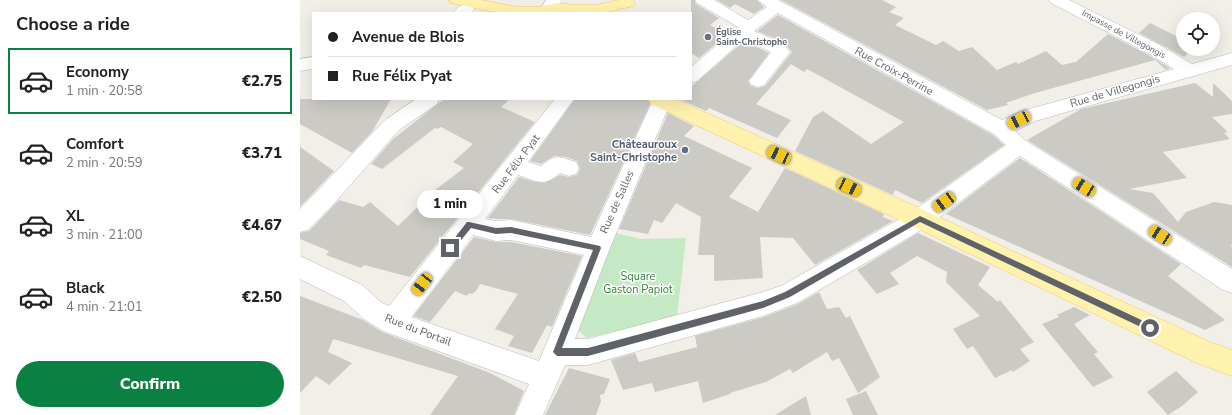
<!DOCTYPE html>
<meta charset="utf-8">
<style>
body{margin:0;font-family:"Nunito Sans",sans-serif;background:#f6f6f6;color:#202124;height:100vh;display:flex;flex-direction:column;font-size:15px;white-space:nowrap}
*{box-sizing:border-box;margin:0}
p{font-size:13px;color:#757577}
.icon{flex:none;width:22px;height:22px;fill:none;stroke:currentColor;stroke-width:2;stroke-linecap:round;stroke-linejoin:round}
.map{position:relative;flex:1;overflow:hidden}
.drawer{display:flex;flex-direction:column;background:#fff;width:300px}
.drawer>*{flex:none}
.hud{position:absolute;left:12px;top:12px;width:380px;height:88px;border-radius:0px;box-shadow:0 4px 16px #0002;display:grid;align-content:center;height:88px;padding:0 16px;background:#fff}
.fabs{position:absolute;left:876px;top:12px;display:grid;gap:8px}
.fabs a{display:grid;place-items:center;width:44px;height:44px;border-radius:50%;background:#fff;box-shadow:0 4px 16px #0002;font-size:20px}
.end{position:absolute;width:18px;height:18px;margin:-9px;border:5px solid #5f6368;background:#fff;box-shadow:0 0 0 2px #fff}
.from{border-radius:50%}
.bubble{position:absolute;height:28px;border-radius:14px;background:#fff;box-shadow:0 4px 16px #0002;font-size:13px;font-weight:800;line-height:28px;text-align:center}
.car{position:absolute;width:12px;height:24px;margin:-12px -6px;border-radius:5px;box-shadow:0 0 3px 1px #0007;background:linear-gradient(#f5c518 24%,#345 0 40%,#f5c518 0 76%,#345 0 86%,#f5c518 0)}
.hud b{display:flex;align-items:center;gap:14px;height:38px;font-size:15px}
.hud b+b{border-top:1px solid #e0e0e0}
.hud i{width:10px;height:10px;background:#202124}
ul{padding:0;list-style:none}
li{display:flex;align-items:center;gap:12px;height:66px;margin:0 8px 6px;padding:0 8px;border:2px solid transparent;border-radius:0px}
li div{flex:1}
li b{display:block;font-size:15px}
li em{font-style:normal;font-weight:800}
li.active{border-color:#0b8043}
li>.icon{width:36px;height:36px;stroke-width:1.5}
h2{padding:0 16px;font-size:18px;line-height:48px}
.action{display:flex;gap:8px;margin-top:auto;padding:8px 16px}
.action a{flex:1;height:46px;border-radius:24px;background:#0b8043;color:#fff;font-size:16px;font-weight:800;line-height:46px;text-align:center}
main{display:flex;flex:1;min-height:0}
.map>svg:first-child{display:block}
.green{fill:#c5e8c5}
.building{fill:#cccac5}
.lines{fill:none;stroke-linecap:round;stroke-linejoin:round}
.minor-casing{stroke:#b5b8bc;stroke-width:1}
.major-casing{stroke:#f2c960;stroke-width:1}
.minor{fill:#fff;fill-rule:evenodd}
.major{fill:#fff2af;fill-rule:evenodd}
.route{fill:#5f6368}
.worship-dot{fill:#6b7280;stroke:#fff;stroke-width:1.5}
.service-dot{fill:#5c6f8a;stroke:#fff;stroke-width:1.5}
.labels{text-anchor:middle;dominant-baseline:central;stroke-width:3;stroke-linejoin:round;paint-order:stroke}
.far-worship-label{font-size:9px;font-weight:bold;fill:#5b616d;stroke:#fff;text-anchor:start}
.far-street-label{font-size:9px;fill:#5f6368;stroke:#fff}
.street-label{font-size:11px;fill:#5f6368;stroke:#fff}
.service-label{font-size:11px;font-weight:bold;fill:#4e5e75;stroke:#fff;text-anchor:end}
.park-label{font-size:11px;fill:#348238;stroke:#fff}
</style>
<main>
<section class="drawer">
<h2>Choose a ride</h2>
<ul>
<li class="active"><svg class="icon" aria-label="car" viewBox="0 0 24 24"><path d="M5 17H2v-5l4-1 3-4h7l3 4 3 1v5h-3M9 17h6M6 11h13"/><circle cx="7" cy="17" r="2"/><circle cx="17" cy="17" r="2"/></svg><div><b>Economy</b><p>1 min · 20:58</p></div><em>€2.75</em></li>
<li><svg class="icon" aria-label="car" viewBox="0 0 24 24"><path d="M5 17H2v-5l4-1 3-4h7l3 4 3 1v5h-3M9 17h6M6 11h13"/><circle cx="7" cy="17" r="2"/><circle cx="17" cy="17" r="2"/></svg><div><b>Comfort</b><p>2 min · 20:59</p></div><em>€3.71</em></li>
<li><svg class="icon" aria-label="car" viewBox="0 0 24 24"><path d="M5 17H2v-5l4-1 3-4h7l3 4 3 1v5h-3M9 17h6M6 11h13"/><circle cx="7" cy="17" r="2"/><circle cx="17" cy="17" r="2"/></svg><div><b>XL</b><p>3 min · 21:00</p></div><em>€4.67</em></li>
<li><svg class="icon" aria-label="car" viewBox="0 0 24 24"><path d="M5 17H2v-5l4-1 3-4h7l3 4 3 1v5h-3M9 17h6M6 11h13"/><circle cx="7" cy="17" r="2"/><circle cx="17" cy="17" r="2"/></svg><div><b>Black</b><p>4 min · 21:01</p></div><em>€2.50</em></li>
</ul>
<div class="action"><a>Confirm</a></div>
</section>
<div class="map">
<svg width="932" height="415" viewBox="0 0 932 415">
<rect width="100%" height="100%" fill="#f1efe8"/>
<polygon class="green" points="311,232 341,239 386,238 377,316 287,338 275,327"/>
<g class="building">
<polygon points="391,0 394,0 396,4 419,18 410,25 428,34 399,58 391,53"/>
<polygon points="417,0 457,0 464,7 454,14 435,4 430,8"/>
<polygon points="481,0 582,0 596,7 589,12 604,18 595,25 636,45 643,41 659,51 672,47 697,70 716,62 718,64 746,51 762,65 776,62 808,34 845,53 870,68 866,70 855,60 735,93 706,103 708,105 687,110"/>
<polygon points="478,15 693,135 704,145 622,203 595,190 593,195 495,151 513,117 523,111 571,144 604,122 507,69 504,72 491,64 456,104 491,120 477,138 409,108 406,111 379,99 391,99 391,87 444,41 469,53 448,81 451,86 458,88 465,86 492,52 483,42 457,31"/>
<polygon points="850,23 876,36 883,29 883,49 892,49 884,57 839,33"/>
<polygon points="895,83 913,97 913,83 932,101 932,114 912,117 928,132 924,133 930,139 863,152 887,178 829,189 853,193 878,222 886,212 914,202 932,205 932,244 931,246 932,247 932,267 727,140 781,109"/>
<polygon points="0,99 91,99 72,132 52,153 0,124"/>
<polygon points="144,99 210,99 201,107 235,122 110,277 64,265 61,268 26,255 29,251 0,239 0,233 9,231 39,200 63,207 70,202 98,226 135,190 164,168 153,162 173,144 141,127 137,129 135,128 82,169 71,164 93,139"/>
<polygon points="275,99 348,99 350,104 290,235 211,219 196,219 188,218 219,177 235,182 245,183 260,175 269,177 277,175 280,169 277,161 266,157 254,156 241,164 230,161"/>
<polygon points="368,113 394,126 384,136 452,168 429,197 458,212 485,168 584,214 583,217 593,221 515,265 493,238 460,237 463,278 414,281 414,255 398,255 401,217 376,203 362,223 354,220 348,234 319,229"/>
<polygon points="0,147 34,171 0,207"/>
<polygon points="720,158 881,264 868,276 925,320 905,330 646,214"/>
<polygon points="618,233 690,267 678,285 698,302 700,300 734,342 720,349 730,361 713,372 712,370 695,378 673,346 667,349 653,329 680,316 646,282 647,272 617,256 590,273 599,284 577,294 557,270"/>
<polygon points="174,237 196,242 211,242 282,256 252,327 247,325 232,353 208,346 214,336 195,329 218,294 180,284 176,291 172,294 169,293 167,296 155,291 130,322 113,316"/>
<polygon points="519,292 527,309 539,307 546,318 550,316 580,377 558,393 539,358 532,361 527,352 493,373 490,369 466,382 430,393 430,394 403,403 398,381 355,392 352,383 323,390 311,360 335,353 339,362 397,347 395,336 464,317 498,304"/>
<polygon points="0,296 63,320 82,332 190,373 224,391 214,415 130,415 158,376 33,339 28,352 52,363 29,385 16,376 0,393"/>
<polygon points="774,307 790,315 774,324 798,352 794,354 813,377 793,387 742,324 759,317 757,315"/>
<polygon points="269,368 310,379 304,394 300,395 301,401 296,415 245,415"/>
<polygon points="876,371 898,392 882,406 868,415 847,392"/>
<polygon points="566,391 578,415 553,415 546,399"/>
<polygon points="506,396 511,415 475,415"/>
</g>
<g class="lines">
<defs>
<g id="minor">
<polygon points="246,0 262,0 255,11 249,13 243,11 241,8"/>
<path d="M 395,0 L 414,0 L 448,20 L 467,7 L 458,0 L 478,0 L 702,120 L 722,111 L 874,69 L 846,52 L 751,3 L 749,0 L 769,0 L 858,44 L 892,64 L 932,53 L 932,65 L 735,121 L 715,131 L 726,141 L 932,269 L 932,293 L 923,290 L 720,156 L 628,226 L 497,303 L 463,316 L 288,365 L 265,365 L 243,415 L 215,415 L 229,384 L 83,331 L 64,319 L 44,301 L 0,279 L 0,256 L 62,285 L 82,303 L 89,306 L 255,99 L 274,99 L 228,162 L 241,166 C 256,153 259,157 276,162 L 279,168 L 276,174 L 269,176 L 260,173 C 243,188 238,181 218,175 L 185,219 L 196,221 L 211,220 L 291,237 L 350,106 L 356,99 L 375,99 L 366,113 L 310,248 L 275,339 L 288,339 L 463,292 L 481,286 L 612,212 L 706,145 L 694,134 L 478,13 L 454,31 L 482,43 L 490,52 L 464,85 L 458,87 L 452,85 L 449,81 L 471,52 L 444,39 L 397,81 L 391,83 L 391,67 L 438,27 L 397,3 ZM 173,235 L 196,241 L 211,240 L 284,255 L 239,361 L 111,317 Z"/>
<polygon points="166,4 172,6 174,9 171,13 152,13 160,6"/>
<polygon points="13,57 13,69 0,71 0,59"/>
<polygon points="116,99 139,99 137,104 99,130 30,208 8,230 0,232 0,209 85,120"/>
</g>
<g id="major">
<polygon points="149,0 181,0 217,7 237,7 258,3 275,5 296,5 319,0 333,0 335,3 333,6 304,13 198,13 151,3"/>
<polygon points="349,99 375,99 628,212 910,342 932,350 932,376 897,363 612,226 351,104"/>
</g>
</defs>
<use href="#minor" class="minor-casing"/>
<use href="#major" class="major-casing"/>
<use href="#minor" class="minor"/>
<use href="#major" class="major"/>
</g>
<polygon class="route" points="620,216 852,325 852,330 847,330 620,222 490,297 463,308 288,356 257,356 253,352 293,250 211,233 196,234 171,228 153,250 148,250 147,248 167,222 169,222 196,228 211,227 300,246 301,248 262,348 288,348 463,301 485,292"/>
<circle class="worship-dot" cx="408" cy="37" r="4"/>
<circle class="service-dot" cx="385" cy="150" r="4"/>
<g class="labels">
<g class="far-worship-label">
<text x="416" y="32">Église<tspan x="416" dy="10">Saint-Christophe</tspan></text>
</g>
<g class="far-street-label">
<text transform="translate(824 34) rotate(28)">Impasse de Villegongis</text>
</g>
<g class="street-label">
<text transform="translate(594 71) rotate(29)">Rue Croix-Perrine</text>
<text transform="translate(815 91) rotate(-16)">Rue de Villegongis</text>
<text transform="translate(216 164) rotate(-53)">Rue Félix Pyat</text>
<text transform="translate(317 202) rotate(-66)">Rue de Salles</text>
<text transform="translate(118 330) rotate(21)">Rue du Portail</text>
</g>
<g class="service-label">
<text x="377" y="144">Châteauroux<tspan x="377" dy="13">Saint-Christophe</tspan></text>
</g>
<g class="park-label">
<text x="338" y="276">Square<tspan x="338" dy="13">Gaston Papiot</tspan></text>
</g>
</g>
</svg>
<div class="fabs">
<a><svg class="icon" aria-label="locate" viewBox="0 0 24 24"><circle cx="12" cy="12" r="6"/><path d="M12 2v4M12 18v4M2 12h4M18 12h4"/></svg></a>
</div>
<i class="end from" style="left:850px;top:328px"></i>
<i class="end" style="left:150px;top:248px"></i>
<div class="bubble" style="left:117px;top:190px;width:66px">1 min</div>
<i class="car" style="left:719px;top:120px;rotate:244deg"></i>
<i class="car" style="left:479px;top:155px;rotate:295deg"></i>
<i class="car" style="left:549px;top:187px;rotate:115deg"></i>
<i class="car" style="left:784px;top:187px;rotate:302deg"></i>
<i class="car" style="left:644px;top:202px;rotate:234deg"></i>
<i class="car" style="left:860px;top:235px;rotate:303deg"></i>
<i class="car" style="left:122px;top:284px;rotate:218deg"></i>
<div class="hud">
<b><i class="from"></i>Avenue de Blois</b>
<b><i></i>Rue Félix Pyat</b>
</div>
</div>
</main>
